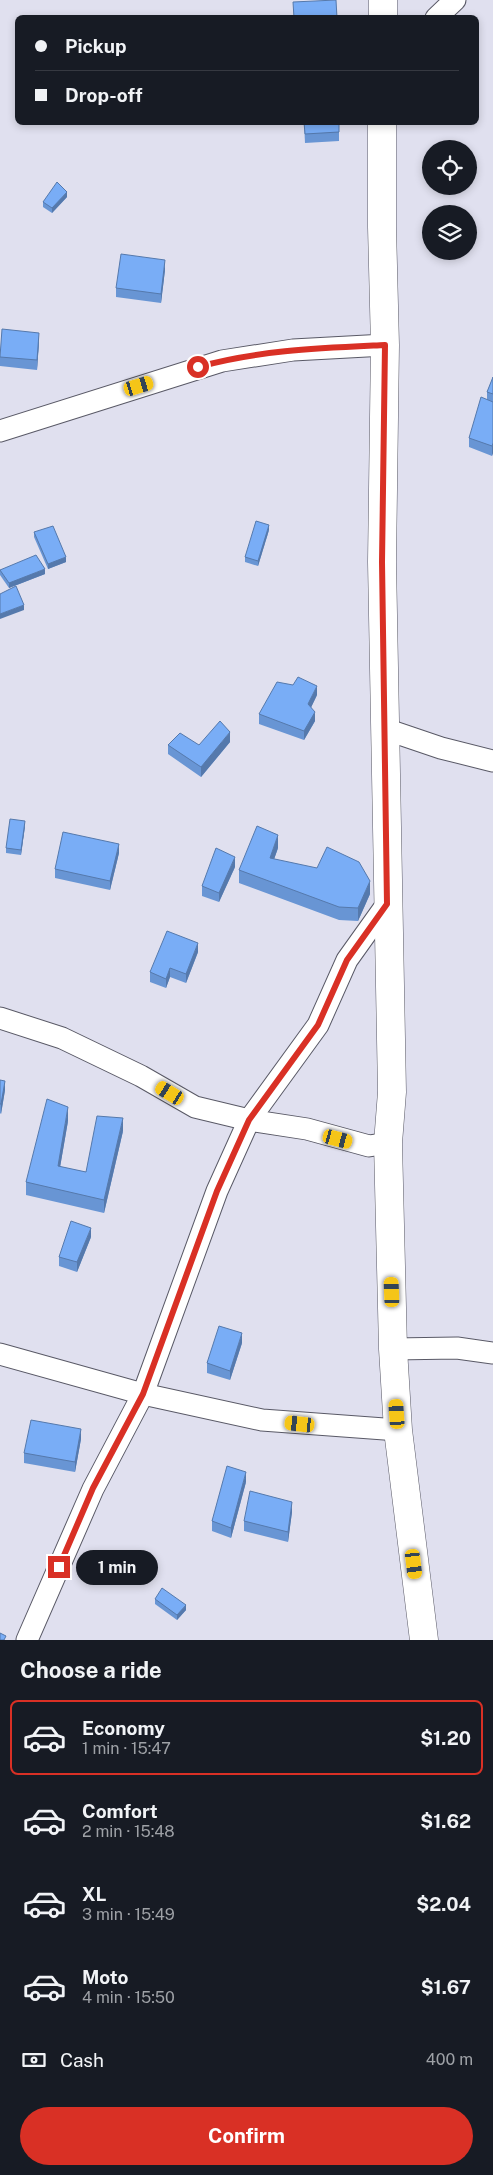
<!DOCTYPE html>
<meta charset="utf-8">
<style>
body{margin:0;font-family:"Public Sans",sans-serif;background:#20242c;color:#f1f3f6;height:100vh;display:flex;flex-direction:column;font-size:19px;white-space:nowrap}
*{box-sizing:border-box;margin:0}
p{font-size:16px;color:#9ea1a6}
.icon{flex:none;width:28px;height:28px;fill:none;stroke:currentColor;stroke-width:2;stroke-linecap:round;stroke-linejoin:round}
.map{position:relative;height:1640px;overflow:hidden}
.drawer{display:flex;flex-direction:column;background:#171b24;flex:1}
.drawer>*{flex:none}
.banner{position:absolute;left:15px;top:15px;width:464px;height:110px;border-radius:8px;box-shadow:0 2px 8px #0003;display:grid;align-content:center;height:110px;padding:0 20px;background:#171b24}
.buttons{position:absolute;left:422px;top:140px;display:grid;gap:10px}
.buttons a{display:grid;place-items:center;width:55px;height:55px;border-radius:50%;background:#171b24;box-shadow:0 2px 8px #0003;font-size:25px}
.end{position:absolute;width:22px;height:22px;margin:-11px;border:6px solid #d93025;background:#fff;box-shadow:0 0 0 2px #fff}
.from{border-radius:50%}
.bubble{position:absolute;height:35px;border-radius:18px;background:#171b24;box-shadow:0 2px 8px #0003;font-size:16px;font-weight:700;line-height:35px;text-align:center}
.car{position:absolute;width:15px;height:30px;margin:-15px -8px;border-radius:6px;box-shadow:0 0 4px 1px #0007;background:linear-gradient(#f5c518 24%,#345 0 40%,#f5c518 0 76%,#345 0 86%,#f5c518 0)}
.banner b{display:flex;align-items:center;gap:18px;height:48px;font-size:19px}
.banner b+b{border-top:1px solid #363941}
.banner i{width:12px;height:12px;background:#f1f3f6}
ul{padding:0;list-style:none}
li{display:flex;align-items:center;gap:15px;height:75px;margin:0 10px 8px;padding:0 10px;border:2px solid transparent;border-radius:8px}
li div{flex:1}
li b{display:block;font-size:19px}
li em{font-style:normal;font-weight:700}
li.active{border-color:#d93025}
li>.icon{width:45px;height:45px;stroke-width:1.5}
h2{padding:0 20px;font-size:22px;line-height:60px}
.pay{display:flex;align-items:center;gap:12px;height:55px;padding:0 20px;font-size:19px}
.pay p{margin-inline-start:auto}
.primary-button{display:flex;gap:10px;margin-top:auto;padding:10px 20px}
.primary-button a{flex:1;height:58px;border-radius:30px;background:#d93025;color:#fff;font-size:20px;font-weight:700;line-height:58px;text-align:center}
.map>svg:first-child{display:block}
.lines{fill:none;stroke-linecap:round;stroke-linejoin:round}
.street-casing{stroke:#595966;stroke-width:23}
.secondary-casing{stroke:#595966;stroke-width:29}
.street{stroke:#fff;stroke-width:21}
.secondary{stroke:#fff;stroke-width:28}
.wall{fill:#6895d4}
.shaded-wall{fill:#5579ac}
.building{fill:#79adf6;stroke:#5579ac}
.route{stroke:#d93025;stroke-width:6}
</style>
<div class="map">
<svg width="493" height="1640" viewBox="0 0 493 1640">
<rect width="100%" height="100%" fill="#e0e0ef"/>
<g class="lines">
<defs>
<g id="street">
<polyline points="436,18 455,0"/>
<polyline points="0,431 222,361 293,350 385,345"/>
<polyline points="385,729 441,748 493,761"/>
<polyline points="0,1018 62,1038 141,1076 195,1107 249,1120 307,1129 369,1146 388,1143"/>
<polyline points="393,1349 457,1348 493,1353"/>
<polyline points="0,1354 143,1394 262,1420 398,1430"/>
<polyline points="27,1640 93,1489 143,1394 217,1191 249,1120 318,1025 347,960 387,904"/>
</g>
<g id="secondary">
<polyline points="383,18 383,0"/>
<polyline points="382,122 382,227 385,345 382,562 392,1092 388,1143 393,1349 398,1430 424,1640"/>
</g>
</defs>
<use href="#street" class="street-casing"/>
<use href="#secondary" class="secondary-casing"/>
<use href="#street" class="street"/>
<use href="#secondary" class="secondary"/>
</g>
<g class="wall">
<polygon points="304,122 339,122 339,141 305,143"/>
<polygon points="67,197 52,213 43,207 43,202"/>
<polygon points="165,270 161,303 116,297 116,288"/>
<polygon points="39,342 37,370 0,366 0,357"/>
<polygon points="493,377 493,453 492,456 469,447 469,438 487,400 487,392"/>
<polygon points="269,530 258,566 245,562 245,557"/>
<polygon points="34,532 66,562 48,569 34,537"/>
<polygon points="0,570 45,574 9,588 0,575"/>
<polygon points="317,695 311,707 315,721 304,740 259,724 259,714"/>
<polygon points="230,742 201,777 168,754 168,745 199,745"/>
<polygon points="25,826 21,855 6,853 6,848"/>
<polygon points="278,848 274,859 370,894 358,921 339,920 239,883 239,870"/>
<polygon points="119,853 110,890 55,878 55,869"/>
<polygon points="235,867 219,902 202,896 202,886"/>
<polygon points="198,952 186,983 170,977 166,988 150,982 150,972"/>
<polygon points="0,1080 5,1090 1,1114 0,1113"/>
<polygon points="68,1121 60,1167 86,1172 123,1131 104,1213 26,1195 26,1182"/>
<polygon points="91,1237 77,1272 59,1266 59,1257"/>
<polygon points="242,1343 230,1380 207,1373 207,1363"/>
<polygon points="81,1439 75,1472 24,1463 24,1453"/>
<polygon points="246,1482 231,1538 212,1531 212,1521"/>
<polygon points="292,1512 288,1542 244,1531 244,1521"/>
<polygon points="155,1599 186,1610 177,1620 155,1604"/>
</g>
<g class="shaded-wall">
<polygon points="67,192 67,197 52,213 52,208"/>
<polygon points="165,260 165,270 161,303 161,294"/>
<polygon points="39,333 39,342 37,370 37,360"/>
<polygon points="493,443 493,453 492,456 492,446"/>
<polygon points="269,525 269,530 258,566 258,561"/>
<polygon points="66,557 66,562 48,569 48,564"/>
<polygon points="45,569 45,574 9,588 9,583"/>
<polygon points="24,605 24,610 0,619 0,614"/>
<polygon points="317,686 317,695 308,714 308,704"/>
<polygon points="315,712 315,721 304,740 304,731"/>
<polygon points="230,732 230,742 201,777 201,767"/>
<polygon points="25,821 25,826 21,855 21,850"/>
<polygon points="278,835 278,848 270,871 270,858"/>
<polygon points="119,844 119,853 110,890 110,881"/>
<polygon points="235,857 235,867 219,902 219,893"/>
<polygon points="370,881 370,894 358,921 358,908"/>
<polygon points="198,943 198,952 186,983 186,974"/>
<polygon points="170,968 170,977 166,988 166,979"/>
<polygon points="5,1081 5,1090 1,1114 1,1104"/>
<polygon points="68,1107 68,1121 58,1179 58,1166"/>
<polygon points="123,1118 123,1131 104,1213 104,1200"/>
<polygon points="91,1228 91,1237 77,1272 77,1262"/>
<polygon points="242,1333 242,1343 230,1380 230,1371"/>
<polygon points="81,1429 81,1439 75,1472 75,1462"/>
<polygon points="246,1472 246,1482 231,1538 231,1528"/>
<polygon points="292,1502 292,1512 288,1542 288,1532"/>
<polygon points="186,1605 186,1610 177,1620 177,1615"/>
</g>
<g class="building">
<polygon points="336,0 337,18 294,18 293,2"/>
<polygon points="304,122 339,122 339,132 305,134"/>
<polygon points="57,182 67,192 52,208 43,202"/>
<polygon points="121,254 165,260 161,294 116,288"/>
<polygon points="2,329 39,333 37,360 0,357"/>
<polygon points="493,377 493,394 487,392"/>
<polygon points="481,397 493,402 493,443 492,446 469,438"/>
<polygon points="256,521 269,525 258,561 245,557"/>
<polygon points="53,526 66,557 48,564 34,532"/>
<polygon points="36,555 45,569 9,583 0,570"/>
<polygon points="16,586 24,605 0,614 0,594"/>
<polygon points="298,677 317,686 308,704 315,712 304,731 259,714 277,682 293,685"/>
<polygon points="220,721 230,732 201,767 168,745 180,733 199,745"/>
<polygon points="10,819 25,821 21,850 6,848"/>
<polygon points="257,826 278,835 270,858 317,868 327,847 359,862 370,881 358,908 339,907 239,870"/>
<polygon points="63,832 119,844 110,881 55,869"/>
<polygon points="216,848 235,857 219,893 202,886"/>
<polygon points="167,931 198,943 186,974 170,968 166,979 150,972"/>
<polygon points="0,1080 5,1081 1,1104 0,1104"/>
<polygon points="47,1099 68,1107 58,1166 86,1172 97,1116 123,1118 104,1200 26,1182"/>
<polygon points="71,1221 91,1228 77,1262 59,1257"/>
<polygon points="219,1326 242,1333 230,1371 207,1363"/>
<polygon points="31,1420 81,1429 75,1462 24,1453"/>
<polygon points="227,1466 246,1472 231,1528 212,1521"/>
<polygon points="250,1491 292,1502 288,1532 244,1521"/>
<polygon points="162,1588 186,1605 177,1615 155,1599"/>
<polygon points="0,1633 6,1636 4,1640 0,1640"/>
</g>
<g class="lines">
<path class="route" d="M 59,1567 L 93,1488 L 143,1394 L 217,1191 L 249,1120 L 318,1025 L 347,960 L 387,904 L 382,562 L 385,345 C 322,348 259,350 198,367"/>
</g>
</svg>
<div class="buttons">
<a><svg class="icon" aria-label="locate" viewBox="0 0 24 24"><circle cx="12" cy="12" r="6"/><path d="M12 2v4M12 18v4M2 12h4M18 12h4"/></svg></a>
<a><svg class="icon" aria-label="layers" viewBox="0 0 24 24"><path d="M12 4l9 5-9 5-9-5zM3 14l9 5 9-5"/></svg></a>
</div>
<i class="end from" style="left:198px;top:367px"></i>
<i class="end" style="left:59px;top:1567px"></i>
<div class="bubble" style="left:76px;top:1550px;width:82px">1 min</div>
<i class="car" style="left:139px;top:386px;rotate:73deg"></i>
<i class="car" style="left:170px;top:1093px;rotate:301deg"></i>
<i class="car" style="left:338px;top:1139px;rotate:105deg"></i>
<i class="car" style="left:392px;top:1292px;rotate:358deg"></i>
<i class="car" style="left:397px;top:1414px;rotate:356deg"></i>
<i class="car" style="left:300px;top:1424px;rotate:276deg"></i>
<i class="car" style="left:414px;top:1564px;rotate:173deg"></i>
<div class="banner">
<b><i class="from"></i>Pickup</b>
<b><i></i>Drop-off</b>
</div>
</div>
<section class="drawer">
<h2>Choose a ride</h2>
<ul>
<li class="active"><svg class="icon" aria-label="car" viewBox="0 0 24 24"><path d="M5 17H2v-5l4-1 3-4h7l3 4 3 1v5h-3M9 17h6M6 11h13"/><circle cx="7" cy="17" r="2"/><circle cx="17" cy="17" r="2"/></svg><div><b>Economy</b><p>1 min · 15:47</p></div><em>$1.20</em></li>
<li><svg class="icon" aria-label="car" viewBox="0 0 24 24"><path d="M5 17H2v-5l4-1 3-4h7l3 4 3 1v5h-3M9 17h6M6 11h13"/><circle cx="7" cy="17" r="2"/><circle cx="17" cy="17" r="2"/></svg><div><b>Comfort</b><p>2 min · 15:48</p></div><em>$1.62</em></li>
<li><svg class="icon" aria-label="car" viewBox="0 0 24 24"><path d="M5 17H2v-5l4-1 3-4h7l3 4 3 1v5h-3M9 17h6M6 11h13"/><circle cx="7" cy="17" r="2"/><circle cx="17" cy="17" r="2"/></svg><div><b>XL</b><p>3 min · 15:49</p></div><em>$2.04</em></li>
<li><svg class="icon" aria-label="car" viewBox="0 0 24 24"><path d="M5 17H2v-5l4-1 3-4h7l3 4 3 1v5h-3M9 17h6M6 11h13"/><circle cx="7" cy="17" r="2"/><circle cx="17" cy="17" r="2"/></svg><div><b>Moto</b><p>4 min · 15:50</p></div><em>$1.67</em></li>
</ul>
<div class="pay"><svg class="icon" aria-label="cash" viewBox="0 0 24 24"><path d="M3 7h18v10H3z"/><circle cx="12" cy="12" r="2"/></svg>Cash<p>400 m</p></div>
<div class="primary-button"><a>Confirm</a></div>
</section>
